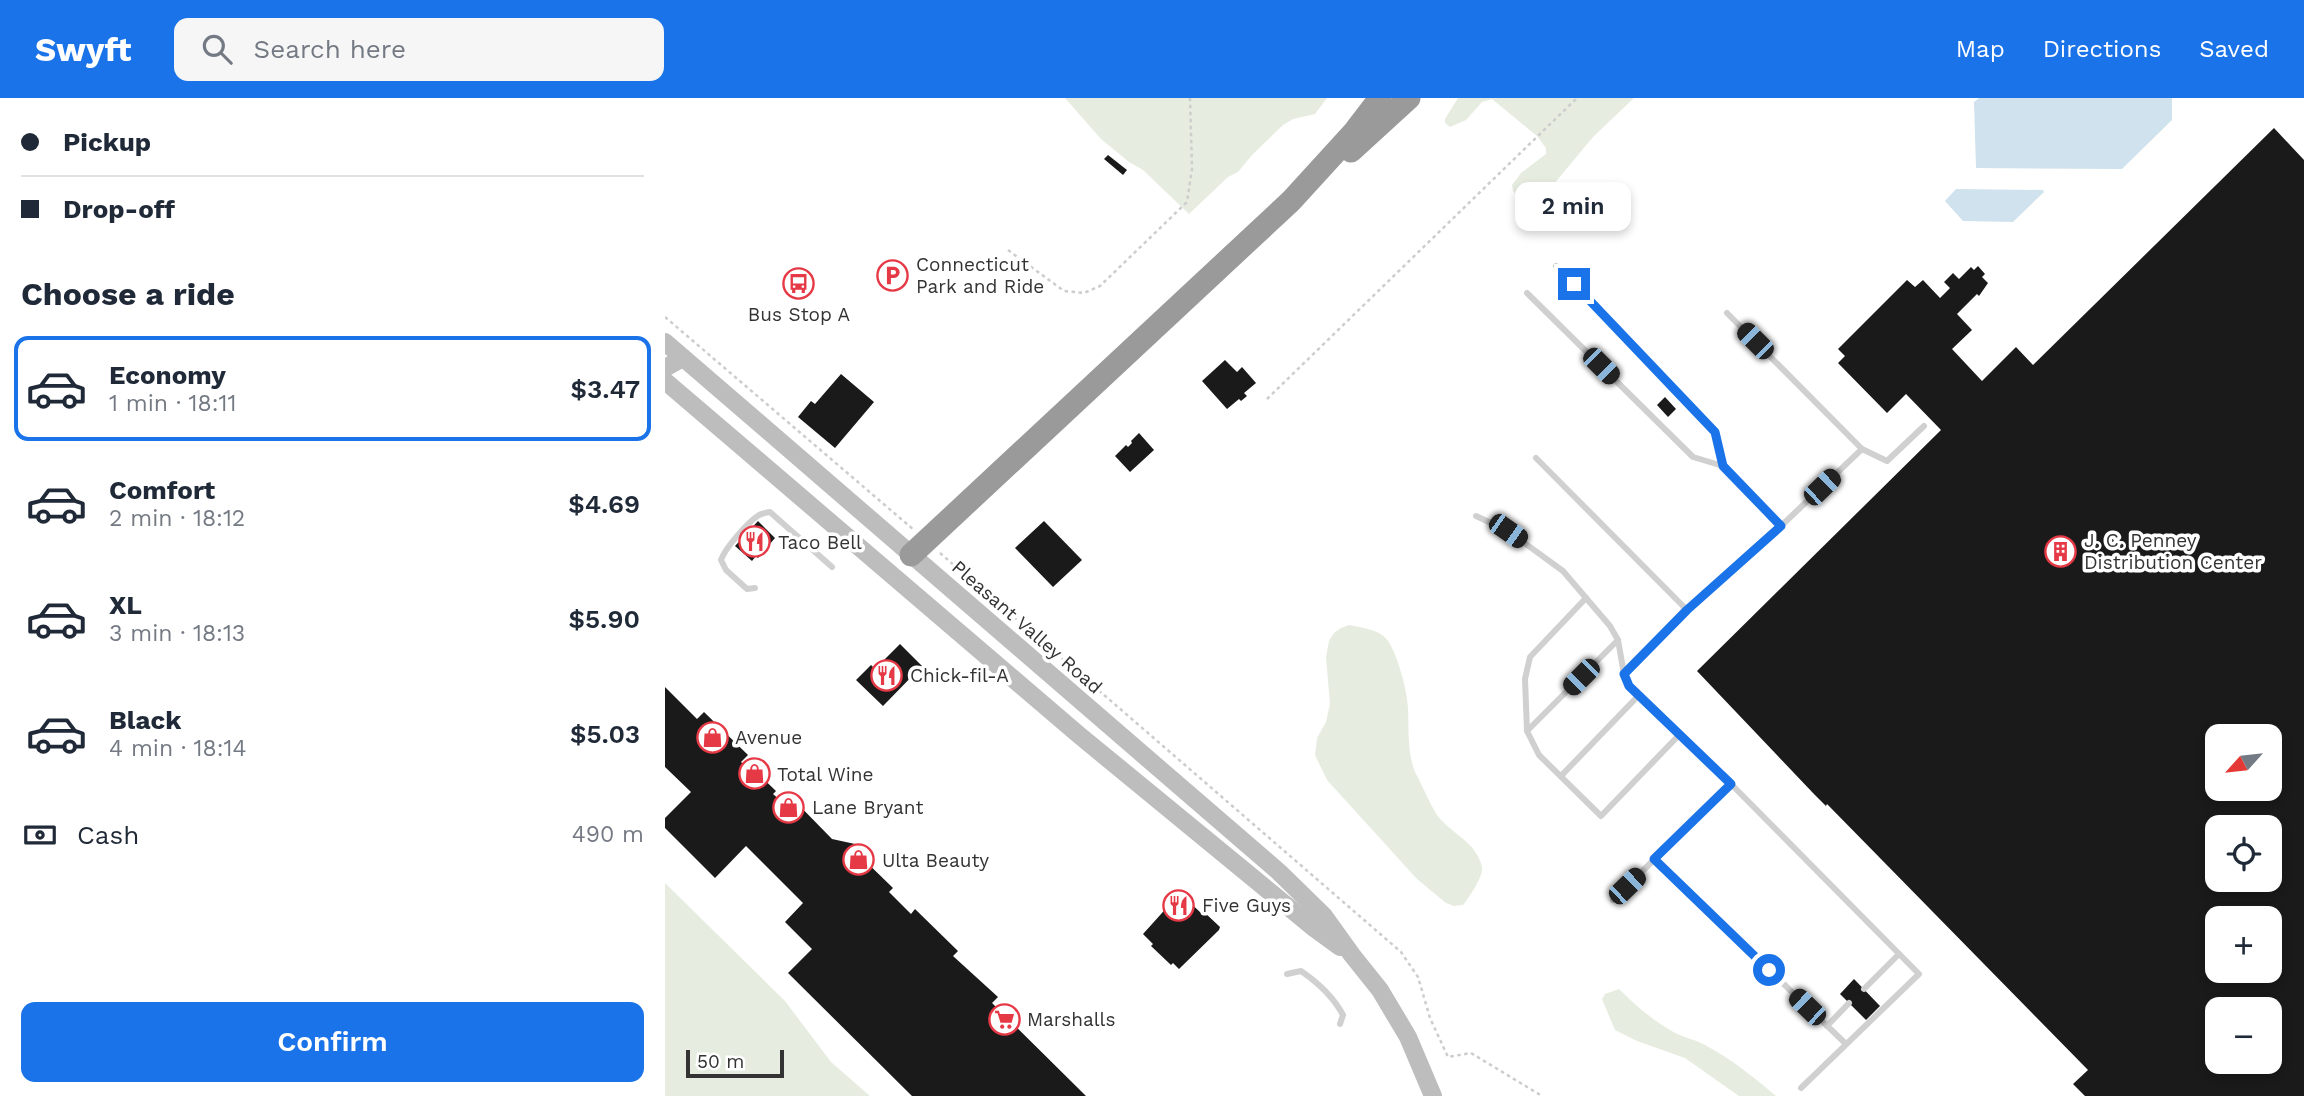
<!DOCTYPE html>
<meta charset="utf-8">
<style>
body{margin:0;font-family:"Work Sans",sans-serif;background:#f6f6f7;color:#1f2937;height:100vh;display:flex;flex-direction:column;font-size:26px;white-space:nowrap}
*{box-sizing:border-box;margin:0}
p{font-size:23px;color:#747a83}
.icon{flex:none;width:38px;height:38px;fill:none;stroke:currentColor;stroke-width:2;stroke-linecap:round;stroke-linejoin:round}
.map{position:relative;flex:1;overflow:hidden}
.details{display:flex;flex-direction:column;background:#fff;width:665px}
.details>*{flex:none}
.hud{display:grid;align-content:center;height:154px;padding:0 21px;background:#fff}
.needle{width:46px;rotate:243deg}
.controls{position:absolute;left:1540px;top:626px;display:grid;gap:14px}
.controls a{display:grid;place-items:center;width:77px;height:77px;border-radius:14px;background:#fff;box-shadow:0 4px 10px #0003;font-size:35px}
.scale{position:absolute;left:21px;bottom:18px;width:98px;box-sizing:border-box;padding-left:7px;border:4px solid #333;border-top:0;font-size:19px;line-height:24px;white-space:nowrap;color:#333;-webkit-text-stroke:5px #fff;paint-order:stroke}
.end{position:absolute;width:32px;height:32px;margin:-16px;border:9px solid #1a73e8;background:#fff;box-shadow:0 0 0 4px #fff}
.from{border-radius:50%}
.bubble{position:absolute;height:49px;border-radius:14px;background:#fff;box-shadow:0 4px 10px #0003;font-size:23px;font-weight:600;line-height:49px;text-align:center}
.car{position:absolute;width:21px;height:42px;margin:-21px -10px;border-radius:9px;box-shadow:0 0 5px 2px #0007;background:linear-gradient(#222 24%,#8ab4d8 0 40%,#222 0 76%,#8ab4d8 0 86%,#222 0)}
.hud b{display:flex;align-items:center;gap:24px;height:66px;font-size:26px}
.hud b+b{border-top:2px solid #e0e1e3}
.hud i{width:18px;height:18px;background:#1f2937}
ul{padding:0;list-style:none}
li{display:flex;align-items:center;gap:21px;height:105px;margin:0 14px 10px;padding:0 7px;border:4px solid transparent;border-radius:14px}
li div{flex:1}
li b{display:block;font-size:26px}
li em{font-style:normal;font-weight:600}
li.current{border-color:#1a73e8}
li>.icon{width:63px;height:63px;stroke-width:1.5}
h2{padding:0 21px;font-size:32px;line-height:84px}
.pay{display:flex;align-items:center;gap:18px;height:77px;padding:0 21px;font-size:26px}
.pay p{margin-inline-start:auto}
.action{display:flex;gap:14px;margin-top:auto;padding:14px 21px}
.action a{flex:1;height:80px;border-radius:14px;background:#1a73e8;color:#fff;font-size:28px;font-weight:600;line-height:80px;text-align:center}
header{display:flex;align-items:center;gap:42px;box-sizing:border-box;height:98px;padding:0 35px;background:#1a73e8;color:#fff}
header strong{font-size:33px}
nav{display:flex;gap:38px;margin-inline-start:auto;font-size:24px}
.search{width:490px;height:63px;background:#f6f6f7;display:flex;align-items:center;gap:18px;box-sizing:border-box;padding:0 24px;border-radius:14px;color:#747a83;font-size:26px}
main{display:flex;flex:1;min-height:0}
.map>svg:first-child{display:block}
.green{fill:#e6ecdf}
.water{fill:#cfe2ee}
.building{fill:#1a1a1a;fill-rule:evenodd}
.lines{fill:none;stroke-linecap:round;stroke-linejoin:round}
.path{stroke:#cdcdcd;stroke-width:2.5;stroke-dasharray:3.5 3.5;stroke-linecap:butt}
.service{stroke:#d0d0d0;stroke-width:6}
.secondary{stroke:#bdbdbd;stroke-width:18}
.motorway{stroke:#9a9a9a;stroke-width:23}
.route{stroke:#1a73e8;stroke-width:9}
.labels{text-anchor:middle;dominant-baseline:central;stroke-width:7;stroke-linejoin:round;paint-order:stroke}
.poi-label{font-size:19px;fill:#333;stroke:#fff;text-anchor:start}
.street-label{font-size:19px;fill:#333;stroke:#fff}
</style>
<header>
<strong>Swyft</strong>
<div class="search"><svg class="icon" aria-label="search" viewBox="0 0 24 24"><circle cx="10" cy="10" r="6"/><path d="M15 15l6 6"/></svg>Search here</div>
<nav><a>Map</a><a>Directions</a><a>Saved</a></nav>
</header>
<main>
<section class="details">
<div class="hud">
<b><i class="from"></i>Pickup</b>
<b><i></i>Drop-off</b>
</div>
<h2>Choose a ride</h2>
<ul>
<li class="current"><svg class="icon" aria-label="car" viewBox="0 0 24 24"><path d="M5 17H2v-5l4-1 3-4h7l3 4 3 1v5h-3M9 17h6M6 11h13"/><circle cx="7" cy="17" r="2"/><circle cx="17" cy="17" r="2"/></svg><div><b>Economy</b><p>1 min · 18:11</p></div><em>$3.47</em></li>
<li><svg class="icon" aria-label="car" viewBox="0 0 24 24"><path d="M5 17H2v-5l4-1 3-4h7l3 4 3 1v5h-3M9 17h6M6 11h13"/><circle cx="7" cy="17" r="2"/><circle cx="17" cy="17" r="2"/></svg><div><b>Comfort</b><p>2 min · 18:12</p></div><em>$4.69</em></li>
<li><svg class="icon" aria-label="car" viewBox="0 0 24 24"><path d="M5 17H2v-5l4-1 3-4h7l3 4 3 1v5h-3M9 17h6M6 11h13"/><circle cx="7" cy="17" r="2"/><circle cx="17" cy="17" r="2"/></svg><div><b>XL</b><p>3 min · 18:13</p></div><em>$5.90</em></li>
<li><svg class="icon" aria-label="car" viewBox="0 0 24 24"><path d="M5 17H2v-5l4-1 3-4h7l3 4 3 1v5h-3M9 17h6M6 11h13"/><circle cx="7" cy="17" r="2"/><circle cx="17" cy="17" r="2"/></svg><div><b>Black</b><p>4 min · 18:14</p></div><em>$5.03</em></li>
</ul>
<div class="pay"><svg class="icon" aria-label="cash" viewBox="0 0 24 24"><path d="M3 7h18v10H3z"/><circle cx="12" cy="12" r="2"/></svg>Cash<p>490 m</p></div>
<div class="action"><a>Confirm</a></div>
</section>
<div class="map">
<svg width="1639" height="998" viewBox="0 0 1639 998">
<rect width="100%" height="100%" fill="#fff"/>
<g class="green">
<polygon points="400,0 662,0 650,16 628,21 618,27 587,57 573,74 563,79 524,116 478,72 464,64 436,41"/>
<polygon points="793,0 969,0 928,39 883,93 873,108 868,110 861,108 848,93 847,87 856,75 881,56 881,50 872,38 827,1 817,4 801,22 785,29 780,25 780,21"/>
<path d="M 684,527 C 697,530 715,531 723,543 C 733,558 742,592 743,610 C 744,630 742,654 750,674 C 757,687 764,704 772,717 C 786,736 811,743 817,769 C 819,777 804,800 798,807 L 789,808 L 781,805 L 752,781 L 662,682 L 650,657 L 652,640 L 661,624 L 665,606 L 661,559 L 664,543 L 669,535 L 676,530 Z"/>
<polygon points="0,785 120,903 166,964 205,998 0,998"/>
<path d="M 954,891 C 969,906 986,921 1005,932 C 1016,939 1029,941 1040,947 C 1065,960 1090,980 1111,998 L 1074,998 L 1020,960 L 972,943 L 950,932 L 937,901 L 940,896 Z"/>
</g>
<g class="water">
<polygon points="1314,0 1507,0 1507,22 1457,71 1311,70 1309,4"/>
<polygon points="1291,91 1378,92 1379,94 1348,124 1298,123 1280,103"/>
</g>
<g class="building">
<path d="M 1609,30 L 1639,62 L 1639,998 L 1420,998 L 1408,986 L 1423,972 L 1162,706 L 1161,708 L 1148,695 L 1032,573 L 1276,332 L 1241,296 L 1222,315 L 1173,265 L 1180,258 L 1173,251 L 1242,182 L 1250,189 L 1258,182 L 1275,200 L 1285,190 L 1279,184 L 1288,175 L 1294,181 L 1306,169 L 1309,172 L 1313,168 L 1320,176 L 1317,179 L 1323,185 L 1314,198 L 1312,196 L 1292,216 L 1307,232 L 1287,251 L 1317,283 L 1351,249 L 1368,267 ZM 1552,639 L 1605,639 L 1605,691 L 1552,691 ZM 1552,730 L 1605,730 L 1605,782 L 1552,782 ZM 1552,821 L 1605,821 L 1605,873 L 1552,873 ZM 1552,912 L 1605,912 L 1605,964 L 1552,964 Z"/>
<polygon points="443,57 462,72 458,77 439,61"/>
<polygon points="560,262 572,274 577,269 591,285 579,295 582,298 576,303 574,301 562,311 537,283"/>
<polygon points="176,276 209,304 170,350 133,319 146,303 150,306"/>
<polygon points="1000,299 1011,311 1003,319 992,307"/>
<polygon points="474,335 489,352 465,374 450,358 461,347 463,349 467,345 466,343"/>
<polygon points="93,423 110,440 93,460 91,458 87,463 70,448"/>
<polygon points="379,423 417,462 388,489 350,450"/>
<polygon points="235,546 257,568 218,608 191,582 206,567 210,571"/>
<polygon points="0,589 32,621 39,614 83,657 76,664 83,671 86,669 111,693 108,696 116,703 123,696 167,741 190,746 195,750 191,754 228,790 224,794 246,816 250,811 293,853 288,858 333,899 327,905 421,998 247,998 123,875 147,851 120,824 138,805 81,748 50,780 0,730 0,720 26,694 0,669"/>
<polygon points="515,795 536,815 538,813 555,829 554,832 514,871 508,865 506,867 486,848 488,846 478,836"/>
<polygon points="1189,881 1215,908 1201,922 1175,896"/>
</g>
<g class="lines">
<g class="path">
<polyline points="343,152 399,193 419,195 435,188 522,104 527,71 525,0"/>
<polyline points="0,219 249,432"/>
<polyline points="602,301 912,0"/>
<polyline points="275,455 736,854 753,879 765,920 783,959 806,955 877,998"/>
</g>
<g class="service">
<polyline points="891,168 1050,334 1058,368"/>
<polyline points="862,195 1028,359 1058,368 1116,428 1197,351 1062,215"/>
<polyline points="1197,351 1222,363 1259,328"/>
<polyline points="871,360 1022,512 1116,428"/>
<polyline points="811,418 843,433 898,473 945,528 953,542 959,576 1022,512"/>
<path d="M 90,490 L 82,491 L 61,472 L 56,462 C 60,450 83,424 94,417 C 96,416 103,414 105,414 L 167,469"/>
<polyline points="921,500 865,559 860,581 862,633 874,657 936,718 1014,637"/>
<polyline points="862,633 953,542"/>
<polyline points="896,678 974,597"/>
<polyline points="1066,686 1254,876 1136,990"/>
<polyline points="989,761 1181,946"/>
<polyline points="948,802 1066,686 964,588 959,576"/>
<path d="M 622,876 L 636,873 C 652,884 669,900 678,917 L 675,926"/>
<polyline points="1199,891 1234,856"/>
<polyline points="1162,928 1184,905"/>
</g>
<g class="secondary">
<polyline points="0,244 614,774 659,818 687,857 715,892 743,939 768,998"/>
<polyline points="0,270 18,260"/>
<polyline points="0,283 414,637 649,830 675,849"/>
</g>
<g class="motorway">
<polyline points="686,53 744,0"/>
<polyline points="246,457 626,103 689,34 715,0"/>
</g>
</g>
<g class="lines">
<polyline class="route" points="909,186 1050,334 1058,368 1116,428 1022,512 959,576 964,588 1066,686 989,761 1104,872"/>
</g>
<defs>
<symbol id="parking-ring" viewBox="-11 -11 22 22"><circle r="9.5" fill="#fff" stroke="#e63946" stroke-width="1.5"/><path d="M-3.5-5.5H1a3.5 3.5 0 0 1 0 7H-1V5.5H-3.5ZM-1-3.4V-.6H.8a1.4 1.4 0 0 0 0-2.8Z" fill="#e63946"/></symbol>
<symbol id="bus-ring" viewBox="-11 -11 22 22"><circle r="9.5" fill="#fff" stroke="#e63946" stroke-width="1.5"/><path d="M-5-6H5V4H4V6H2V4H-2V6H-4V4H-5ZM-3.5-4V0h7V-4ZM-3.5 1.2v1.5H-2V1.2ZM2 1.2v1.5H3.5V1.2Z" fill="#e63946"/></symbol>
<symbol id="restaurant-ring" viewBox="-11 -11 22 22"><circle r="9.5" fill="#fff" stroke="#e63946" stroke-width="1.5"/><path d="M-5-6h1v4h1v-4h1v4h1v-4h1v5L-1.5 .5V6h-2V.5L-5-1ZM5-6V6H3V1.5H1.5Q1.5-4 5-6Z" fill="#e63946"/></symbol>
<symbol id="building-ring" viewBox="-11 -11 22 22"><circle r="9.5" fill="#fff" stroke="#e63946" stroke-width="1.5"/><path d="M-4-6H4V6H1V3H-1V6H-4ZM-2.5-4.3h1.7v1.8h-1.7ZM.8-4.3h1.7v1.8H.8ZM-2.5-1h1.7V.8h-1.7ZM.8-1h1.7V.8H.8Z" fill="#e63946"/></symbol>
<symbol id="shop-ring" viewBox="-11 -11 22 22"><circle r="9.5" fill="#fff" stroke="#e63946" stroke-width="1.5"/><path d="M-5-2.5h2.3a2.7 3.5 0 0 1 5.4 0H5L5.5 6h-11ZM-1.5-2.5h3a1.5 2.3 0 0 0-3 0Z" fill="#e63946"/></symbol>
<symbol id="supermarket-ring" viewBox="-11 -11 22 22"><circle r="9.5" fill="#fff" stroke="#e63946" stroke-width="1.5"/><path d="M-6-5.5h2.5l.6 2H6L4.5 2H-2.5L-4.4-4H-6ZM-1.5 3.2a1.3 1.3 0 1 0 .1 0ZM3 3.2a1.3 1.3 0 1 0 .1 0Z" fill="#e63946"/></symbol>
</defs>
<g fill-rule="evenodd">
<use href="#parking-ring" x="210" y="160" width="35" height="35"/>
<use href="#bus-ring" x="116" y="168" width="35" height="35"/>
<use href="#restaurant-ring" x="72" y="426" width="35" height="35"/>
<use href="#building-ring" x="1378" y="436" width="35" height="35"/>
<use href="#restaurant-ring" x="204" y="560" width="35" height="35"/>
<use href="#shop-ring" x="30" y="622" width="35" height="35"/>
<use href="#shop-ring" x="72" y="658" width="35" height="35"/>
<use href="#shop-ring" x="106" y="692" width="35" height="35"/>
<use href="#shop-ring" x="176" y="744" width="35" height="35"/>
<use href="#restaurant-ring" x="496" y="790" width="35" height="35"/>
<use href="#supermarket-ring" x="322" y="904" width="35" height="35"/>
</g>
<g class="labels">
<g class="poi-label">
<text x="251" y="166">Connecticut<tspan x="251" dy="22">Park and Ride</tspan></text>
<text x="134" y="216" text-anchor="middle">Bus Stop A</text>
<text x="1419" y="442">J. C. Penney<tspan x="1419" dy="22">Distribution Center</tspan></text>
<text x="113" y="444">Taco Bell</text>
<text x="245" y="577">Chick-fil-A</text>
<text x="70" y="639">Avenue</text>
<text x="112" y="676">Total Wine</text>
<text x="147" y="709">Lane Bryant</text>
<text x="217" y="762">Ulta Beauty</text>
<text x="537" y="807">Five Guys</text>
<text x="362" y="921">Marshalls</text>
</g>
<g class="street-label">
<text transform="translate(362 529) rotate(41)">Pleasant Valley Road</text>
</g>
</g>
</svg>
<div class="controls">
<a><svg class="needle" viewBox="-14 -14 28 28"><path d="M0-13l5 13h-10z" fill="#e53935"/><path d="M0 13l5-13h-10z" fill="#747a83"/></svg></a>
<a><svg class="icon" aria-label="locate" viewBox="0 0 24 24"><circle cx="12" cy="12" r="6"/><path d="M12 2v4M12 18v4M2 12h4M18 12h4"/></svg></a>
<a>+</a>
<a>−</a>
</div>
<div class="scale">50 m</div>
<i class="end from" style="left:1104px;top:872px"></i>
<i class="end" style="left:909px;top:186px"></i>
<div class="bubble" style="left:850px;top:84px;width:116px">2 min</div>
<i class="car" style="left:1090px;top:243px;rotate:315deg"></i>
<i class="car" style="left:936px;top:268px;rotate:135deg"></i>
<i class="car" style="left:1157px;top:389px;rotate:46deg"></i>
<i class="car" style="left:843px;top:433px;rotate:125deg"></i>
<i class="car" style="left:916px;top:579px;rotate:225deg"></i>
<i class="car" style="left:962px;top:788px;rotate:46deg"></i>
<i class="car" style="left:1142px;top:909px;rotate:314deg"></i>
</div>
</main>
